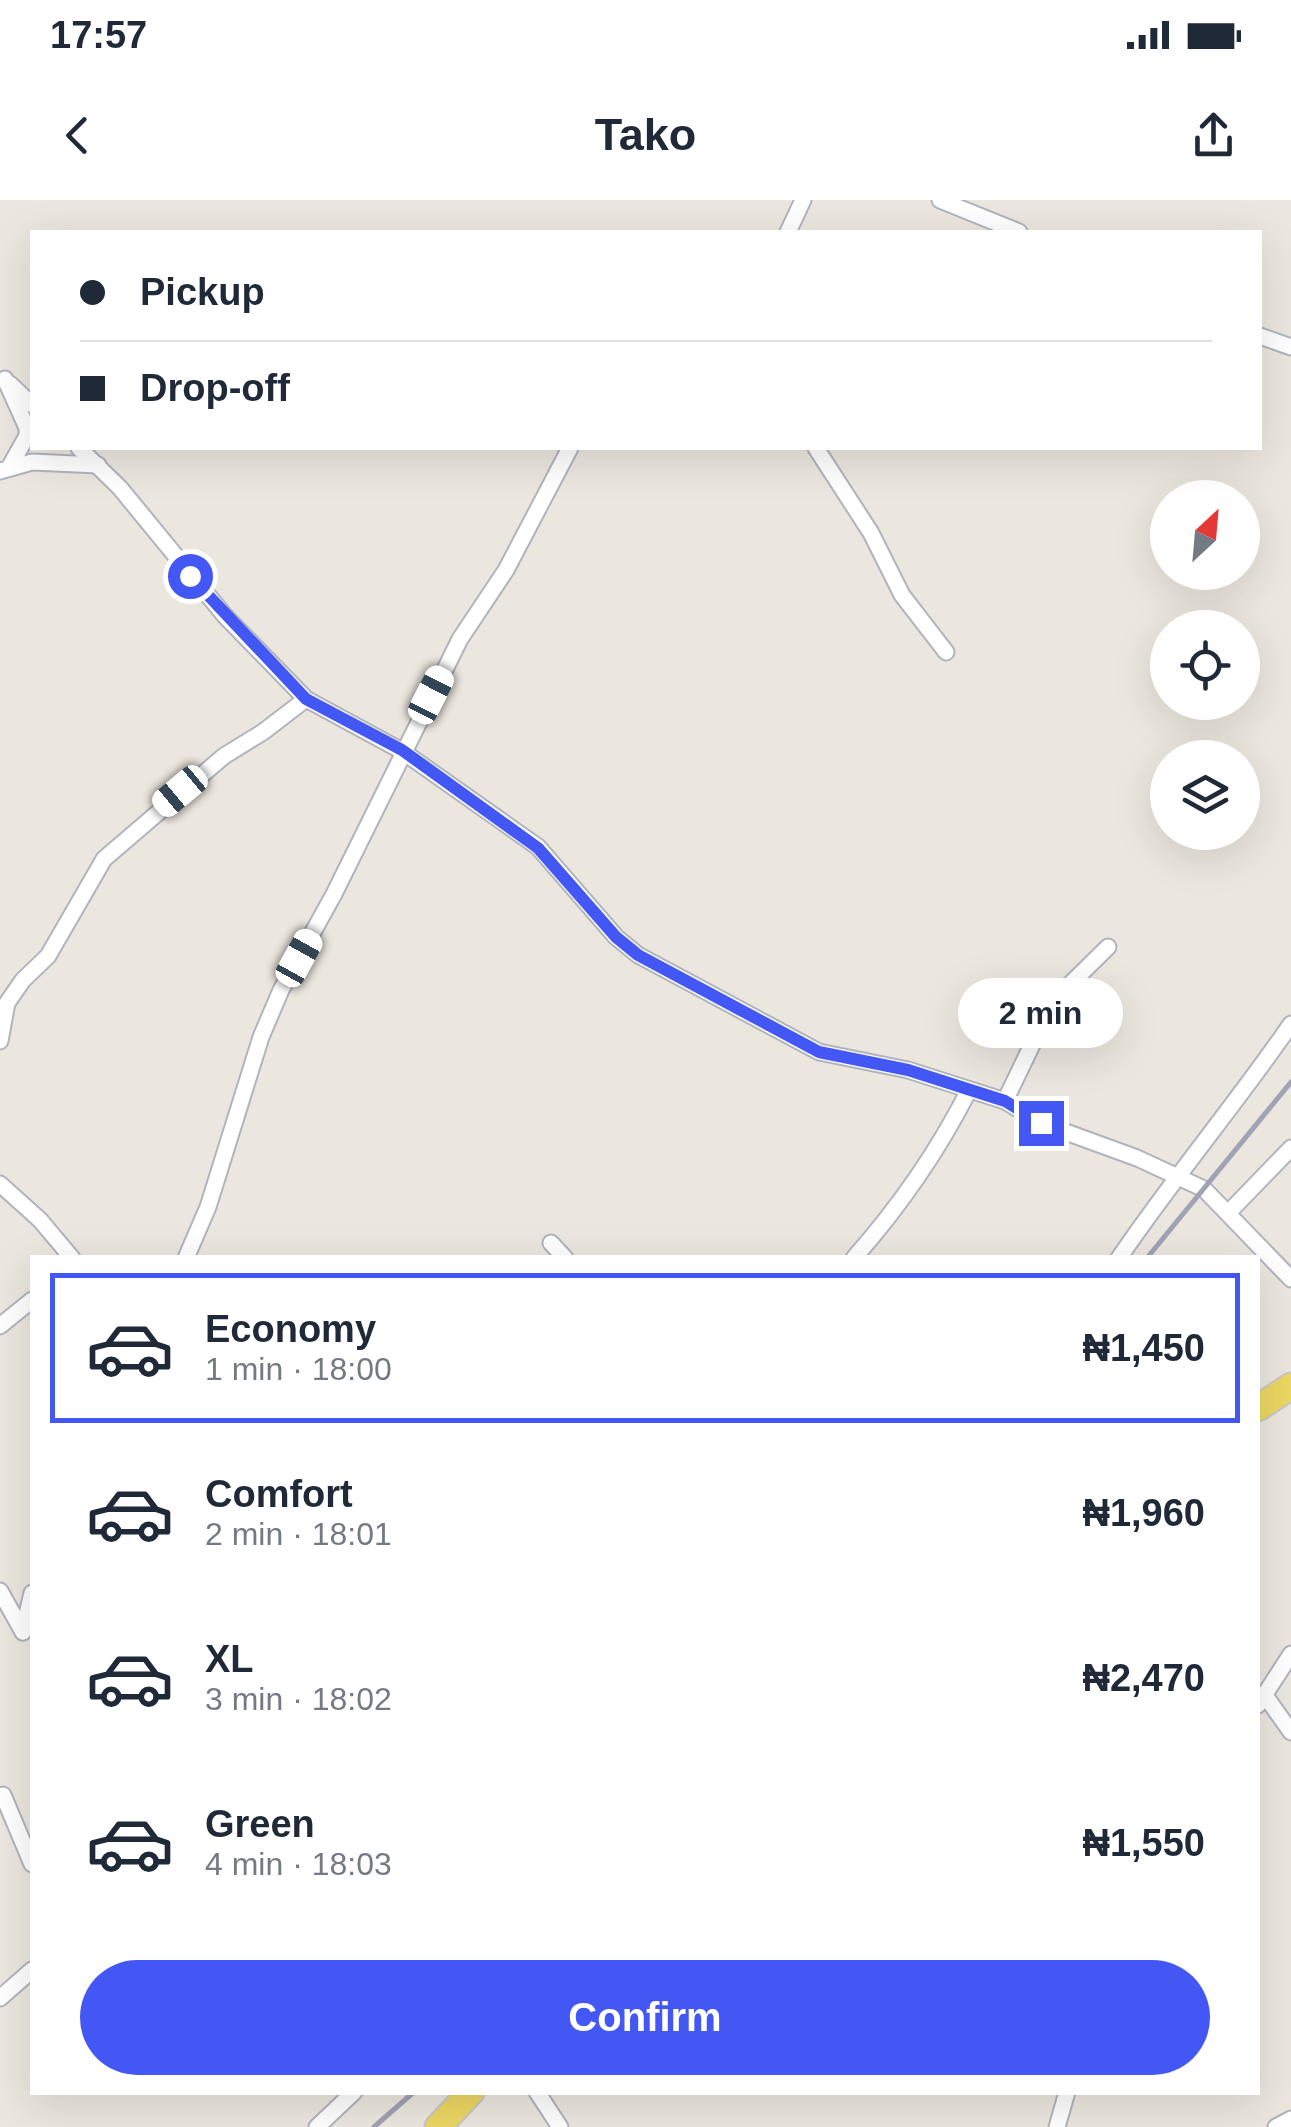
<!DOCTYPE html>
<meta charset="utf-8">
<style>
body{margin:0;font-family:Arial,sans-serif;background:#f2f2f3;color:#1f2937;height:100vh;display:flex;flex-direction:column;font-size:38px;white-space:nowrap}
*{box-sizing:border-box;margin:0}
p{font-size:32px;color:#747a83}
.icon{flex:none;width:55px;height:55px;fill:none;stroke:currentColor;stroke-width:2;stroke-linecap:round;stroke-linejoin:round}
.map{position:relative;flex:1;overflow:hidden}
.side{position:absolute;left:30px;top:1055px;width:1230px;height:840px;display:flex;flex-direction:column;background:#fff;border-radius:0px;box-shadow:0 10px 40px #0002}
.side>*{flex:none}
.hud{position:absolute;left:30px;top:30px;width:1232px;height:220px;border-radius:0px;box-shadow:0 10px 40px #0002;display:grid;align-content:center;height:220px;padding:0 50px;background:#fff}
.needle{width:65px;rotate:26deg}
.tools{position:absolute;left:1150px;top:280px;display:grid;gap:20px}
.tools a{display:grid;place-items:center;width:110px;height:110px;border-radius:50%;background:#fff;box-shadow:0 10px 40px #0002;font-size:50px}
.end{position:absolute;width:45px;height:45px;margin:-22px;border:12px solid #4357f4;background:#fff;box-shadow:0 0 0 5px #fff}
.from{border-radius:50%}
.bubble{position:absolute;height:70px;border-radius:35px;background:#fff;box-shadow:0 10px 40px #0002;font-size:32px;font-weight:700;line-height:70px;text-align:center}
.car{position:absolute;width:30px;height:60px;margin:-30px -15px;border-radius:12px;box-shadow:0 0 8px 2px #0007;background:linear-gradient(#fff 24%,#345 0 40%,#fff 0 76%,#345 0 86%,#fff 0)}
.hud b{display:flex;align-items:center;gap:35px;height:95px;font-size:38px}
.hud b+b{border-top:2px solid #e0e1e3}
.hud i{width:25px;height:25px;background:#1f2937}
ul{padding:18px 0 0;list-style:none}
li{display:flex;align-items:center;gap:30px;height:150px;margin:0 20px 15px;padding:0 30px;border:5px solid transparent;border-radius:0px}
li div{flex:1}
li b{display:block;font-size:38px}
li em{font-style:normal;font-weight:700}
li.active{border-color:#4357f4}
li>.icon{width:90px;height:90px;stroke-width:1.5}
.cta{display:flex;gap:20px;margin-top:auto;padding:20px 50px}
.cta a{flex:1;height:115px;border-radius:60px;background:#4357f4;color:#fff;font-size:40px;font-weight:700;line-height:115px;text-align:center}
.status{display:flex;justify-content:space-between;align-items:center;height:70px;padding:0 50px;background:#fff;direction:ltr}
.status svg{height:28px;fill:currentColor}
header{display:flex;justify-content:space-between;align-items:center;height:130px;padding:0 50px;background:#fff;font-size:45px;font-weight:700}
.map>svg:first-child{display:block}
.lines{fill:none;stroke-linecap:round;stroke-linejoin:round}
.street-casing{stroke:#b1b3be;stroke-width:19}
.primary-casing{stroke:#c8c8c8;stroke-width:29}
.street{stroke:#fff;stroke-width:15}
.primary{stroke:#ecd663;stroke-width:25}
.rail{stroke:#a0a2b5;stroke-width:5}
.route{stroke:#4357f4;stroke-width:12}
</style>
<div class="status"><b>17:57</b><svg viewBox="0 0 49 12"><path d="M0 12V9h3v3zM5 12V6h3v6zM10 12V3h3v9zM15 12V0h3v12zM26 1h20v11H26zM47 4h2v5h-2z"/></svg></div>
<header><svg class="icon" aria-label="back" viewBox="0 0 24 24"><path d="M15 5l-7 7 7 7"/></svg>Tako<svg class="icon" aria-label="share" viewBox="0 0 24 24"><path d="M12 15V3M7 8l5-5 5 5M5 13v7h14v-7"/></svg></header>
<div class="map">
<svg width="1291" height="1927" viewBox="0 0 1291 1927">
<rect width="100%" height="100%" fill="#ece7de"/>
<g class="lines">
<defs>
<g id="street">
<polyline points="940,0 1019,32"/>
<polyline points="788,32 803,0"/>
<polyline points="1260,136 1291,147"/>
<polyline points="5,179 27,228 27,236 10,266"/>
<polyline points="10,184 32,205"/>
<polyline points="79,248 120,288 225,416 306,499 402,551 538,647 616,737 638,755 819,852 908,870 1005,901 1041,923 1137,958 1204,989 1291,1079"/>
<polyline points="816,248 871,333 902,395 946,452"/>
<polyline points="0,271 32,262 98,265"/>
<polyline points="0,841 7,803 23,780 48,756 104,659 224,556 263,532 306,499"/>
<polyline points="1005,901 1053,801 1108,747"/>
<polyline points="0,984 40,1020 72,1058"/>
<polyline points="1229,1012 1291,948"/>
<polyline points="551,1043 565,1058"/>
<polyline points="186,1058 208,1007 261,837 281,790 334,694 460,439 506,370 570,248"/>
<path d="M 854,1058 C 900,1006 938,951 969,890"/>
<path d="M 1119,1058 C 1174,977 1236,904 1291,824"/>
<polyline points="0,1126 32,1100"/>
<polyline points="0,1391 23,1432"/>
<polyline points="23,1432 32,1393"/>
<polyline points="1264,1494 1291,1532"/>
<polyline points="1258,1505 1291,1454"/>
<polyline points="3,1595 32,1664"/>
<polyline points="0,1798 32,1770"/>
<polyline points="537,1892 560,1927"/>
<polyline points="317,1927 354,1892"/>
<polyline points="1057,1927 1067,1892"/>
<polyline points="1276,1927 1291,1919"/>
</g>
<g id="primary">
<polyline points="1258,1208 1291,1186"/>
<polyline points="438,1927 471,1892"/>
</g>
</defs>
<use href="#street" class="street-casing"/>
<use href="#primary" class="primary-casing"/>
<use href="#street" class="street"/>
<use href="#primary" class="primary"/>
<g class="rail">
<polyline points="1147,1058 1291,882"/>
<polyline points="374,1927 414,1892"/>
</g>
</g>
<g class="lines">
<polyline class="route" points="190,376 306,499 402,550 538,648 616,737 638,755 819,852 908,870 1005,901 1041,923"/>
</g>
</svg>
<div class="tools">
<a><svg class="needle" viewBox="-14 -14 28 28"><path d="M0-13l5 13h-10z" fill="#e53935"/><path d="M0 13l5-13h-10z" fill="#747a83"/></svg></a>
<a><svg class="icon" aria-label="locate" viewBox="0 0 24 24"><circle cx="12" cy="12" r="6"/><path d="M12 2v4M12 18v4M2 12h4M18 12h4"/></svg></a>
<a><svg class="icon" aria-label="layers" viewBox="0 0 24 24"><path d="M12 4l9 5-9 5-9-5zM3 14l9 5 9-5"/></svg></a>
</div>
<i class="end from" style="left:190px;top:376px"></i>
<i class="end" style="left:1041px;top:923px"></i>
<div class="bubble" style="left:958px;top:778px;width:165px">2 min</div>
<i class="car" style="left:431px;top:495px;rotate:27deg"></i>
<i class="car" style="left:180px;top:591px;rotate:230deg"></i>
<i class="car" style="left:299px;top:758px;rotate:29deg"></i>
<div class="hud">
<b><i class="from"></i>Pickup</b>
<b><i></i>Drop-off</b>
</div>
<section class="side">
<ul>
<li class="active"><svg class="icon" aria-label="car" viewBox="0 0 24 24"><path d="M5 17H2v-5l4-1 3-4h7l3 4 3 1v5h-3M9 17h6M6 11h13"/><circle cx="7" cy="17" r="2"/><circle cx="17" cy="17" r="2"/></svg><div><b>Economy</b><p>1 min · 18:00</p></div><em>₦1,450</em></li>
<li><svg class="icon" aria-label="car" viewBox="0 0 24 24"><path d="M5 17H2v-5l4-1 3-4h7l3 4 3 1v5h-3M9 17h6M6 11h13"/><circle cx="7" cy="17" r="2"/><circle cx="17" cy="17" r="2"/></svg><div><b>Comfort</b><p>2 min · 18:01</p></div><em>₦1,960</em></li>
<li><svg class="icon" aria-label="car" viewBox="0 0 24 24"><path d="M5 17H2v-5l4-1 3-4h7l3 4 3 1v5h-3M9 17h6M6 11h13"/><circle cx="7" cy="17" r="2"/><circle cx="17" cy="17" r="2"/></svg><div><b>XL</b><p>3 min · 18:02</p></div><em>₦2,470</em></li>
<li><svg class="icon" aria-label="car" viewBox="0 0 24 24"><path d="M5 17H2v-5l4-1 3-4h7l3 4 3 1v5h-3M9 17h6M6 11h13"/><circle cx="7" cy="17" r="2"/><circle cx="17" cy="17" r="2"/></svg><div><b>Green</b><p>4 min · 18:03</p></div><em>₦1,550</em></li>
</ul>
<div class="cta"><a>Confirm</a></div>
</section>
</div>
